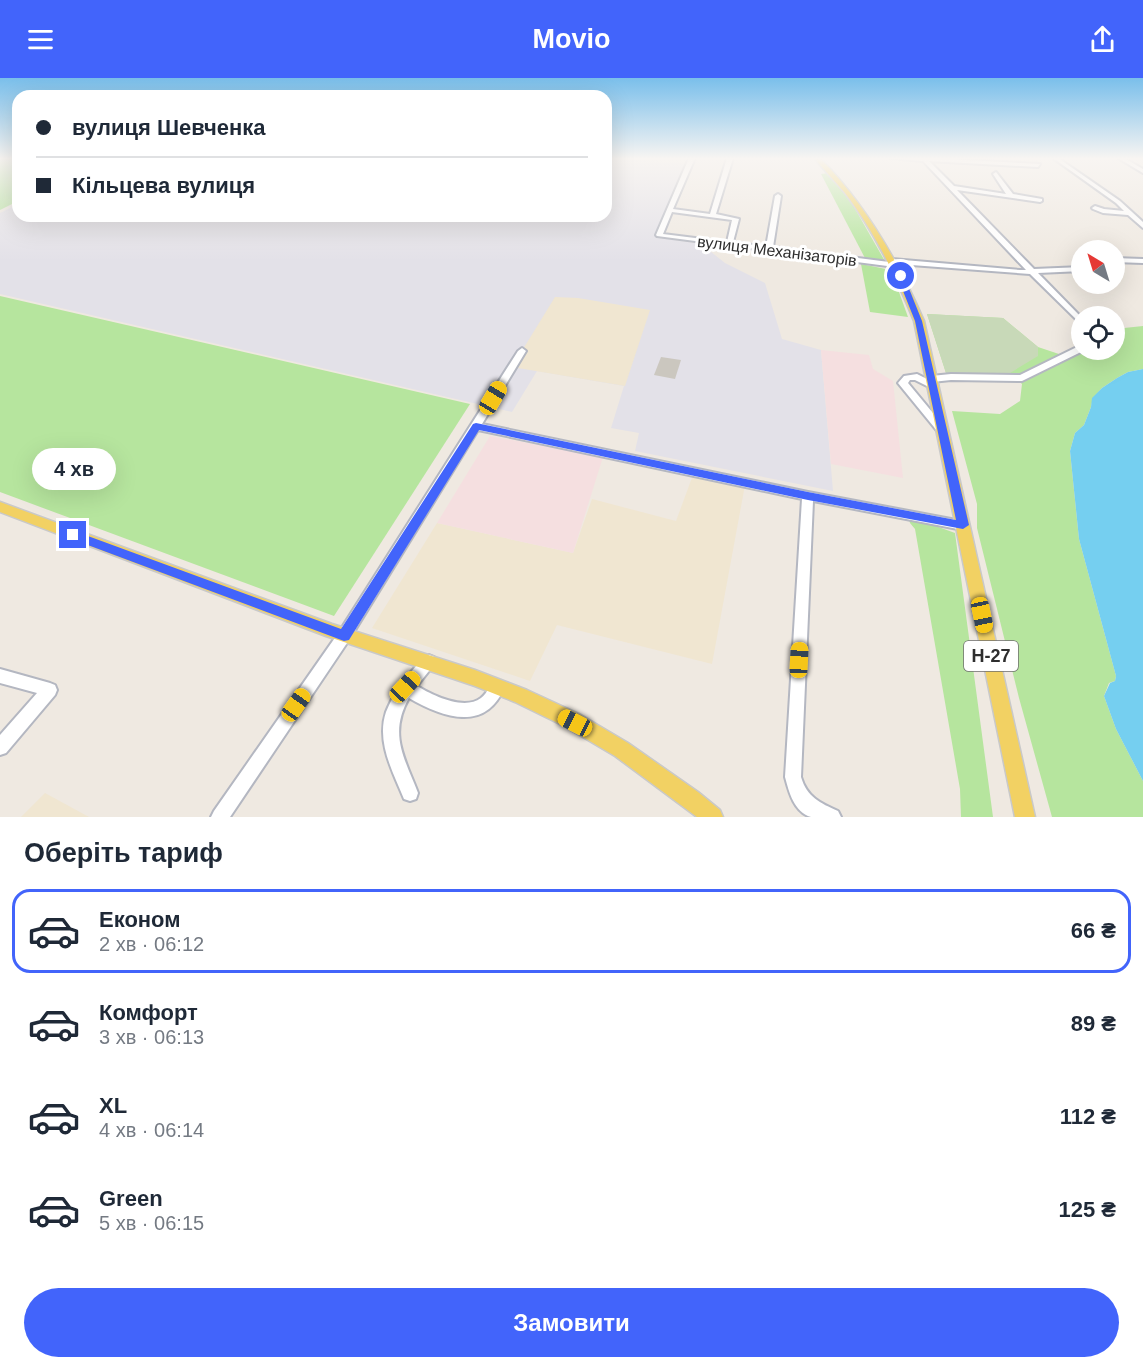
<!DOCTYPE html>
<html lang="uk">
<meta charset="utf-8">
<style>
body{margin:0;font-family:Arial,sans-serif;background:#f2f2f3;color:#1f2937;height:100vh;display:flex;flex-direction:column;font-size:22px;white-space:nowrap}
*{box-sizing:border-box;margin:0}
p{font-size:20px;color:#747a83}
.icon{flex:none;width:33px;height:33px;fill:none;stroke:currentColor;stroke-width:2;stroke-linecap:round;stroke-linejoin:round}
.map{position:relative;height:739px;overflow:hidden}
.side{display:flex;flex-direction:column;background:#fff;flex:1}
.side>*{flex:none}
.banner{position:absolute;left:12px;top:12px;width:600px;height:132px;border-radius:18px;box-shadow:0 6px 24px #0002;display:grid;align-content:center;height:132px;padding:0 24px;background:#fff}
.needle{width:39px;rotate:322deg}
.controls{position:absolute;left:1071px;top:162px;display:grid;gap:12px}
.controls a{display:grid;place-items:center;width:54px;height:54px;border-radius:50%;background:#fff;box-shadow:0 6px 24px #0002;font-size:30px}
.end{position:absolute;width:27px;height:27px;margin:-14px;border:8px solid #4264fb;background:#fff;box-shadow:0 0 0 3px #fff}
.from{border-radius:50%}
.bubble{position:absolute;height:42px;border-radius:21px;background:#fff;box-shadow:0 6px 24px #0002;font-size:20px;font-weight:700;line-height:42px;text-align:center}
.car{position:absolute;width:18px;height:36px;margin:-18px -9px;border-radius:8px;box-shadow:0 0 4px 2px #0007;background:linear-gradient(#f5c518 24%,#345 0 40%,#f5c518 0 76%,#345 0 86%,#f5c518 0)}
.banner b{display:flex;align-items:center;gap:21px;height:57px;font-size:22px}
.banner b+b{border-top:2px solid #e0e1e3}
.banner i{width:15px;height:15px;background:#1f2937}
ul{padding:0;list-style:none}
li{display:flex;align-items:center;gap:18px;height:84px;margin:0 12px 9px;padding:0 12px;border:3px solid transparent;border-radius:18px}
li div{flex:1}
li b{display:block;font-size:22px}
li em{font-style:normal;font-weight:700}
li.selected{border-color:#4264fb}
li>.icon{width:54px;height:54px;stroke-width:1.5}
h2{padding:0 24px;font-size:27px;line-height:72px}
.action{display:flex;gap:12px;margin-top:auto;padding:12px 24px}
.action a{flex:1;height:69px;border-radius:36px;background:#4264fb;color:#fff;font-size:24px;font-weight:700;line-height:69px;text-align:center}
header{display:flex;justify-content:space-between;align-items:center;height:78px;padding:0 24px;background:#4264fb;color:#fff;font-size:27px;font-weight:700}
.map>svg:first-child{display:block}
.industrial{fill:#e3e1e8}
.education{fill:#f0e6d1}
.medical{fill:#f5dfe0}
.green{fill:#b6e59e}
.cemetery{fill:#c8d9b8}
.water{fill:#75cff0}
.building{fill:#cbc7bf}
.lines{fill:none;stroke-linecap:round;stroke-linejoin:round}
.minor-casing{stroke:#b4b7c1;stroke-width:4}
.major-casing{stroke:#c9c9c9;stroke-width:3}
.minor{fill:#fff;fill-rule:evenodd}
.major{fill:#f2d163;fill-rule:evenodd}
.route{fill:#4264fb}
.labels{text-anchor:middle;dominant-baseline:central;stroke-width:6;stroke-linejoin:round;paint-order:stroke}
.far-street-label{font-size:16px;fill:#2e2e2e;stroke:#fff}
.shield{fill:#fff;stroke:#6d6d6d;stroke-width:1.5}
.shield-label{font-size:18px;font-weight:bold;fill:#2e2e2e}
</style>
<header><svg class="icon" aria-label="menu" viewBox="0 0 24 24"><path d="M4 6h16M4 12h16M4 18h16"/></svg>Movio<svg class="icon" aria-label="share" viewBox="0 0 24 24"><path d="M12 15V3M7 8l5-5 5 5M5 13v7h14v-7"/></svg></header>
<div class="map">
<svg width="1143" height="739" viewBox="0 0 1143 739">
<rect width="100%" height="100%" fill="#efe9e1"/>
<polygon class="industrial" points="606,80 686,86 655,159 701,166 725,185 765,205 782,261 821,272 833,413 635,373 639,355 611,350 624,308 537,293 512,334 0,216 0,135 18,126 18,138 606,138"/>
<g class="education">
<polygon points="555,219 578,220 650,232 625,308 512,289"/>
<polygon points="693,397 745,407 712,586 557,547 530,603 372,550 437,445 573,475 592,421 676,443"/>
<polygon points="45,715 89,739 21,739"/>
</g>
<g class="medical">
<polygon points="821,272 869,277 873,291 893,303 903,400 831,386"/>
<polygon points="490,358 603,379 573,475 437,445"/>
</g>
<g class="green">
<polygon points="0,80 18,80 18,123 0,132"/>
<polygon points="828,95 846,115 886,185 866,182 821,96"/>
<polygon points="861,186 891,192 908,239 870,234"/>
<polygon points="0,218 470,326 334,538 0,414"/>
<polygon points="927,236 1003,240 1038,269 1059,276 1075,277 1095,272 1114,272 1115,251 1143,248 1143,291 1128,294 1117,300 1102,310 1093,320 1091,329 1084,347 1075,355 1070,373 1079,461 1116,598 1115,603 1109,605 1104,618 1116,651 1143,703 1143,739 1052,739 1019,620 977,450 977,426 952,333 1000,336 1020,323 1022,306 1010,295 946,295"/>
<polygon points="908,438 955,455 993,739 961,739 960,711 915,451 910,445"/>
</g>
<polygon class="cemetery" points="927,236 1003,240 1038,269 1038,278 1010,295 946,295"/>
<polygon class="water" points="1143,291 1143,703 1116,651 1104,618 1110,605 1115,603 1116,598 1079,461 1070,373 1075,355 1084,347 1091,329 1092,320 1102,310 1117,300 1128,294"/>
<polygon class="building" points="661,279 681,282 675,301 654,297"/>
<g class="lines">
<defs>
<g id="minor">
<path d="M 689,80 L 695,80 L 673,131 L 710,136 L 727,80 L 733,80 L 716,136 L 739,141 L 733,164 L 766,169 L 775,118 L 778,116 L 781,118 L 773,169 L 889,184 L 890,182 L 892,181 L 1020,192 L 1026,192 L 923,83 L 890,80 L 926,80 L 1040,86 L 1038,89 L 929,83 L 954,108 L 1006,116 L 993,96 L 996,94 L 1013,116 L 1042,121 L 1042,123 L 1040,124 L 957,112 L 1034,191 L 1082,189 L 1082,193 L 1038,195 L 1082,240 L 1082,247 L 1030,196 L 898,186 L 898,189 L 895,189 L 657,158 L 656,157 ZM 672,134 L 732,142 L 727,164 L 663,156 Z"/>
<polygon points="1053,80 1058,80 1120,123 1143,144 1143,150 1128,137 1103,135 1093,131 1092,130 1095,128 1104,131 1124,133 1116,125"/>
<polygon points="1118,80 1124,80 1143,91 1143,95"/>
<polygon points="1114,180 1143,181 1143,185 1114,184"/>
<polygon points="1079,268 1082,268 1082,272 1085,272 1022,303 951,302 932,304 938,308 933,311 915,302 910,302 908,305 947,352 942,355 938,354 898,305 904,298 917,296 927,301 931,298 951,296 1020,297"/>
<path d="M 522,270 L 526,273 L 482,346 L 808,414 L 967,444 L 969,447 L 967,450 L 963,452 L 813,423 L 801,699 C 807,719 820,725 838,733 L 841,739 C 832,739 819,739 811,739 C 794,734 789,714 785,699 L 802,421 L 478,352 L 349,562 L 230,739 L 211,739 L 214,733 L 339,554 L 518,273 Z"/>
<path d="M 429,577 L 434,579 L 436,584 L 417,608 C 432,617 464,633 481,620 C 488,615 489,606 497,603 L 502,605 L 504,610 C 485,655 442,639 409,620 C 388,656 405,681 418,715 L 416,721 L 410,723 L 404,721 C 393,694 376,664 386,634 C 390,624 396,614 400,604 L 403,603 L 424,579 Z"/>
<polygon points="0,591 50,605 55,607 57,612 55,617 6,675 0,677 0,657 37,615 0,605"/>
</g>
<g id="major">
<path d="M 814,80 L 820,80 C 866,127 898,183 924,243 L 1035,739 L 1015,739 L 914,243 C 896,198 875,154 845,115 C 835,103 824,92 814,80 Z"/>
<polygon points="0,424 332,546 475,592 527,612 579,636 628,665 698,714 720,732 723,739 697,739 615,678 566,649 515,624 475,608 326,558 0,434"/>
</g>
</defs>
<use href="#minor" class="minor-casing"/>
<use href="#major" class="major-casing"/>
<use href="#minor" class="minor"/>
<use href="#major" class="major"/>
</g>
<linearGradient id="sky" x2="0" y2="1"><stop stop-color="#7abfeb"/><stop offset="0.44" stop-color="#f8f5f2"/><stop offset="1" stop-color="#f8f5f2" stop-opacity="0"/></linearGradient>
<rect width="1143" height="183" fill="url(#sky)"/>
<polygon class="route" points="901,196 904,198 922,243 969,447 963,451 808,422 479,352 349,562 344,563 69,460 68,457 69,454 77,454 341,551 473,346 476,345 808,414 956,442 915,243 897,198"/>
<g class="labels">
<g class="far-street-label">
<text transform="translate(777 173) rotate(7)">вулиця Механізаторів</text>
</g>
<rect class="shield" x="964" y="563" width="54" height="30" rx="4.5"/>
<g class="shield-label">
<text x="991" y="578">Н-27</text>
</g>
</g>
</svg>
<div class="controls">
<a><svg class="needle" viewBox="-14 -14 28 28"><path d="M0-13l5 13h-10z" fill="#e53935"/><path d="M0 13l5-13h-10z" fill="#747a83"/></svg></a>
<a><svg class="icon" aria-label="locate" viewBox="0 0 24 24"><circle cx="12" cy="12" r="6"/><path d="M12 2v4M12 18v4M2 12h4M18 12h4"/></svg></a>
</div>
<i class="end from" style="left:901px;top:198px"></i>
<i class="end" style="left:73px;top:457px"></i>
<div class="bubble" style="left:32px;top:370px;width:84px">4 хв</div>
<i class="car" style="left:493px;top:320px;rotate:31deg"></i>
<i class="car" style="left:982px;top:537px;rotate:168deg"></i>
<i class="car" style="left:799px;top:582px;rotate:3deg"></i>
<i class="car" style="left:405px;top:609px;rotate:43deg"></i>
<i class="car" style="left:296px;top:627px;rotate:35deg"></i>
<i class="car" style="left:575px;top:645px;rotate:297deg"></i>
<div class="banner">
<b><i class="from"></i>вулиця Шевченка</b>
<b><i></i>Кільцева вулиця</b>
</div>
</div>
<section class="side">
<h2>Оберіть тариф</h2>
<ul>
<li class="selected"><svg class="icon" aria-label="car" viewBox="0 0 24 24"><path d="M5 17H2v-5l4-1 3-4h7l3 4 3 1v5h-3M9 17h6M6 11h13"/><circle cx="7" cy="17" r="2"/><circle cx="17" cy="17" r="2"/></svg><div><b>Економ</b><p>2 хв · 06:12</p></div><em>66 ₴</em></li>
<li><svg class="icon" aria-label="car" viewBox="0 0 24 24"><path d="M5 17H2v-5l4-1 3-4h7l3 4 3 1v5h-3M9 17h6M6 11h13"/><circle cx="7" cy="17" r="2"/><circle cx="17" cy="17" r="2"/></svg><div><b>Комфорт</b><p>3 хв · 06:13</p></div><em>89 ₴</em></li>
<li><svg class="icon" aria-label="car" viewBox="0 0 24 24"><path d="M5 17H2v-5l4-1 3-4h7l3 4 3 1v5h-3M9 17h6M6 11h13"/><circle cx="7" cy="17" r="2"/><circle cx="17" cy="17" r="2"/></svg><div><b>XL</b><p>4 хв · 06:14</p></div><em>112 ₴</em></li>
<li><svg class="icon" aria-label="car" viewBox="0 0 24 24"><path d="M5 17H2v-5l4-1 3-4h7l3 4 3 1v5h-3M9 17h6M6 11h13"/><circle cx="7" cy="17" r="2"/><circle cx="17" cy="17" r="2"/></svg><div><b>Green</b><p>5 хв · 06:15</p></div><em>125 ₴</em></li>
</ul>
<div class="action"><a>Замовити</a></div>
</section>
